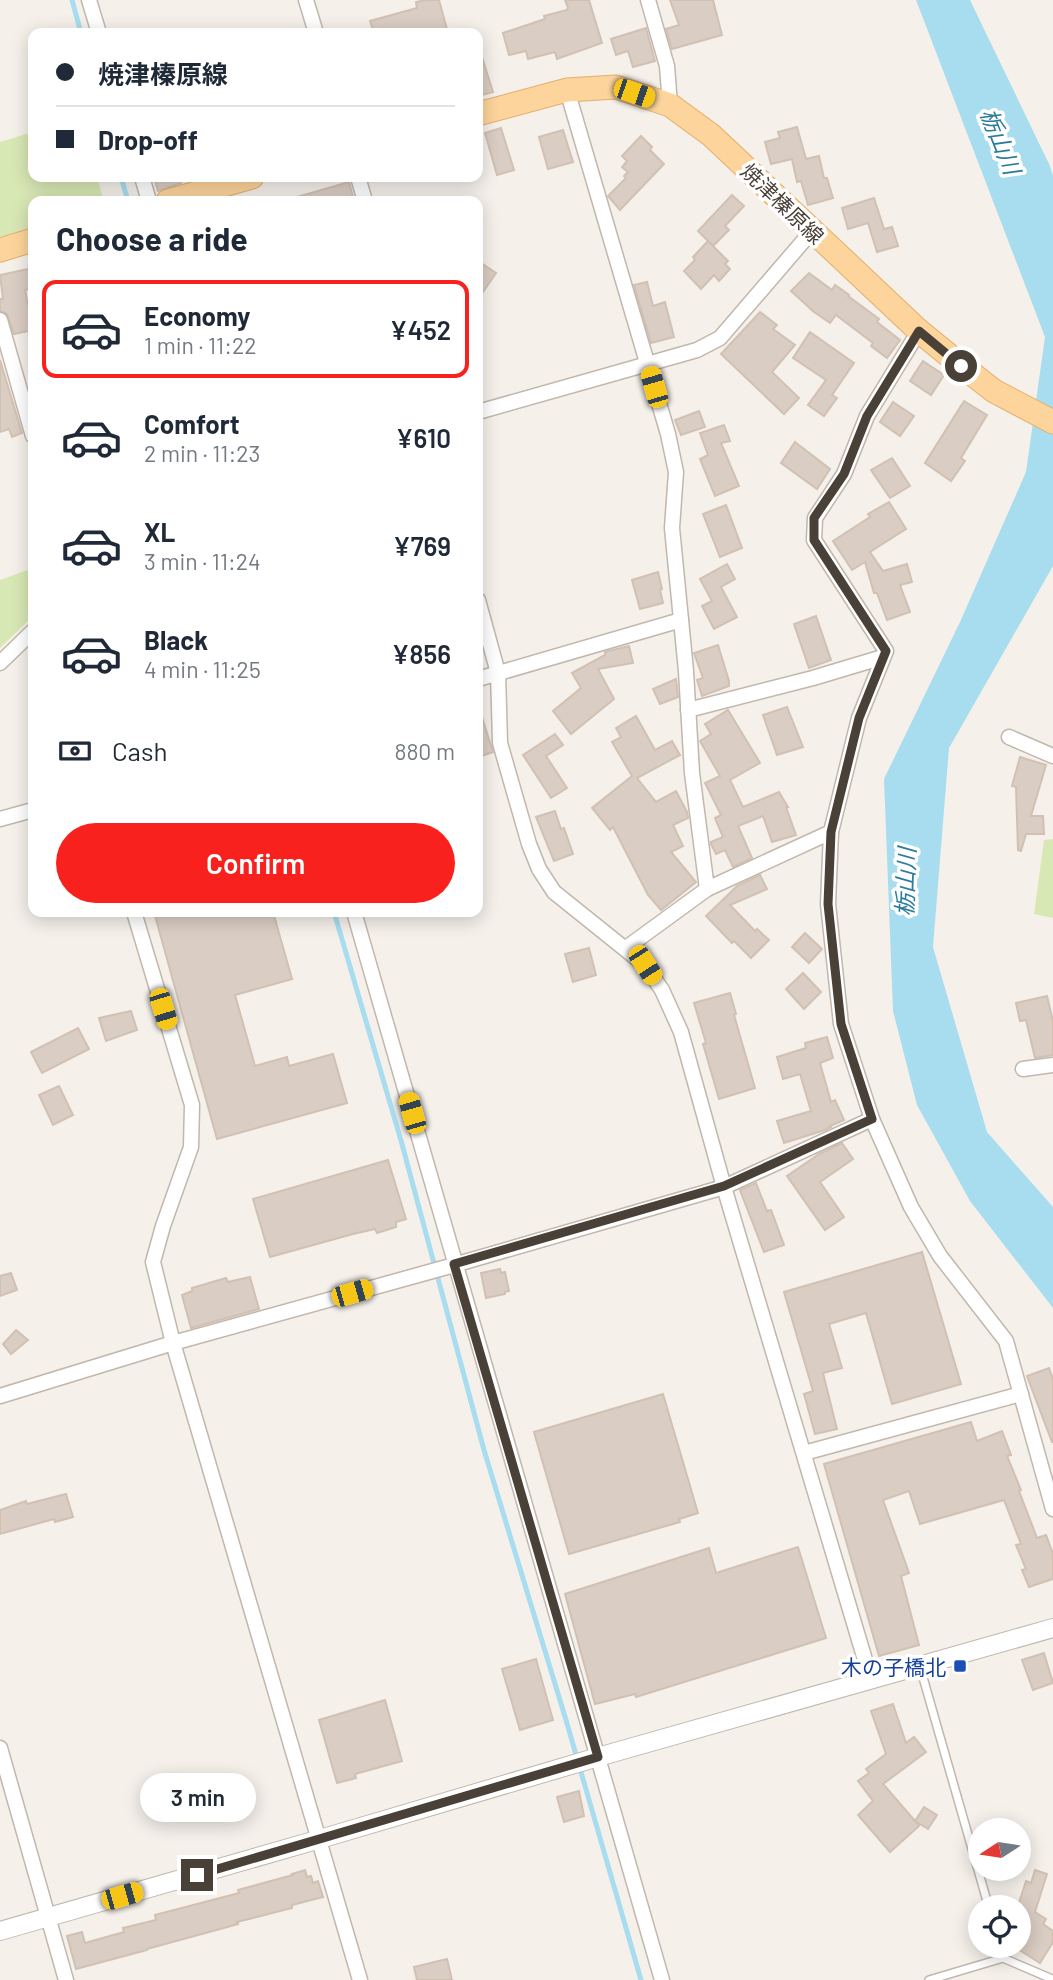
<!DOCTYPE html>
<meta charset="utf-8">
<style>
body{margin:0;font-family:Barlow,"Noto Sans JP",sans-serif;background:#f2f2f3;color:#1f2937;height:100vh;display:flex;flex-direction:column;font-size:26px;white-space:nowrap}
*{box-sizing:border-box;margin:0}
p{font-size:23px;color:#747a83}
.icon{flex:none;width:38px;height:38px;fill:none;stroke:currentColor;stroke-width:2;stroke-linecap:round;stroke-linejoin:round}
.map{position:relative;flex:1;overflow:hidden}
.drawer{position:absolute;left:28px;top:196px;width:455px;height:721px;display:flex;flex-direction:column;background:#fff;border-radius:14px;box-shadow:0 4px 18px #0003}
.drawer>*{flex:none}
.banner{position:absolute;left:28px;top:28px;width:455px;height:154px;border-radius:14px;box-shadow:0 4px 18px #0003;display:grid;align-content:center;height:154px;padding:0 28px;background:#fff}
.needle{width:46px;rotate:258deg}
.tools{position:absolute;left:968px;top:1818px;display:grid;gap:14px}
.tools a{display:grid;place-items:center;width:63px;height:63px;border-radius:50%;background:#fff;box-shadow:0 4px 18px #0003;font-size:35px}
.end{position:absolute;width:32px;height:32px;margin:-16px;border:9px solid #494038;background:#fff;box-shadow:0 0 0 4px #fff}
.from{border-radius:50%}
.bubble{position:absolute;height:49px;border-radius:24px;background:#fff;box-shadow:0 4px 18px #0003;font-size:23px;font-weight:600;line-height:49px;text-align:center}
.car{position:absolute;width:21px;height:42px;margin:-21px -10px;border-radius:9px;box-shadow:0 0 5px 2px #0007;background:linear-gradient(#f5c518 24%,#345 0 40%,#f5c518 0 76%,#345 0 86%,#f5c518 0)}
.banner b{display:flex;align-items:center;gap:24px;height:66px;font-size:26px}
.banner b+b{border-top:2px solid #e0e1e3}
.banner i{width:18px;height:18px;background:#1f2937}
ul{padding:0;list-style:none}
li{display:flex;align-items:center;gap:21px;height:98px;margin:0 14px 10px;padding:0 14px;border:4px solid transparent;border-radius:14px}
li div{flex:1}
li b{display:block;font-size:26px}
li em{font-style:normal;font-weight:600}
li.on{border-color:#f8211e}
li>.icon{width:63px;height:63px;stroke-width:1.5}
h2{padding:0 28px;font-size:32px;line-height:84px}
.pay{display:flex;align-items:center;gap:18px;height:77px;padding:0 28px;font-size:26px}
.pay p{margin-inline-start:auto}
.button{display:flex;gap:14px;margin-top:auto;padding:14px 28px}
.button a{flex:1;height:80px;border-radius:42px;background:#f8211e;color:#fff;font-size:28px;font-weight:600;line-height:80px;text-align:center}
.map>svg:first-child{display:block}
.green{fill:#d8e8b4}
.water{fill:#a8ddf0}
.lines{fill:none;stroke-linecap:round;stroke-linejoin:round}
.stream{stroke:#a8ddf0;stroke-width:5}
.building{fill:#dacdc3;stroke:#d1c1b3;stroke-width:2}
.service-casing{stroke:#c1b7ad;stroke-width:10}
.minor-casing{stroke:#c1b7ad;stroke-width:17}
.tertiary-casing{stroke:#c1b7ad;stroke-width:20}
.primary-casing{stroke:#e3ae6a;stroke-width:25}
.service{stroke:#fff;stroke-width:7}
.minor{stroke:#fff;stroke-width:14}
.tertiary{stroke:#fff;stroke-width:18}
.primary{stroke:#fdd49b;stroke-width:23}
.route{stroke:#494038;stroke-width:9}
.transit-dot{fill:#1a4fb4;stroke:#fff;stroke-width:2.5}
.labels{text-anchor:middle;dominant-baseline:central;stroke-width:7;stroke-linejoin:round;paint-order:stroke}
.street-label{font-size:21px;fill:#494038;stroke:#fff}
.transit-label{font-size:21px;fill:#164399;stroke:#fff;text-anchor:end}
.water-label{font-size:23px;font-style:italic;fill:#2c7d9d;stroke:#fff}
</style>
<div class="map">
<svg width="1053" height="1980" viewBox="0 0 1053 1980">
<rect width="100%" height="100%" fill="#f5f0ea"/>
<g class="green">
<polygon points="33,132 33,177 97,177 104,201 33,201 33,228 0,237 0,142"/>
<polygon points="33,568 33,616 0,648 0,580"/>
<polygon points="1053,839 1053,918 1034,914 1044,840"/>
</g>
<polygon class="water" points="916,0 970,0 1050,166 1053,176 1053,566 949,748 933,947 987,1132 1053,1207 1053,1308 970,1201 917,1105 893,1011 884,779 960,622 1026,472 1045,337"/>
<g class="lines">
<g class="stream">
<polyline points="72,0 81,33"/>
<polyline points="121,177 128,201"/>
<polyline points="334,912 402,1144 484,1450 566,1720 641,1980"/>
</g>
</g>
<g class="building">
<polygon points="426,0 439,0 447,29 435,33 374,33 370,21 417,8 416,2"/>
<polygon points="565,0 589,0 602,43 557,59 555,52 528,59 526,51 509,55 503,33 545,19 544,16 567,10 568,8"/>
<polygon points="670,0 713,0 722,35 672,49 666,29 679,25"/>
<polygon points="646,28 655,61 633,67 628,51 616,55 611,39"/>
<polygon points="478,54 481,54 493,92 478,96"/>
<polygon points="797,127 806,159 819,156 824,178 827,178 833,198 808,205 801,181 797,182 792,159 771,164 765,142 780,138 778,132"/>
<polygon points="501,128 514,170 497,175 485,133"/>
<polygon points="563,130 573,162 548,169 539,137"/>
<polygon points="641,136 652,147 650,150 664,164 620,210 608,196 626,178 624,176 628,172 622,167 627,161 622,156"/>
<polygon points="154,177 180,177 181,183 158,191"/>
<polygon points="349,182 354,201 297,201 297,197"/>
<polygon points="732,195 744,206 725,226 729,230 713,246 698,231"/>
<polygon points="874,198 884,229 892,227 898,246 877,252 868,223 848,229 842,208"/>
<polygon points="708,241 728,261 725,264 730,269 719,281 714,275 701,289 684,271 695,260 693,257"/>
<polygon points="478,261 496,273 478,299"/>
<polygon points="33,268 33,288 25,290 33,330 14,334 7,314 0,311 0,299 3,299 0,275"/>
<polygon points="809,273 832,290 835,285 849,295 848,296 879,319 877,322 900,340 887,358 871,346 873,343 836,315 830,323 814,312 791,291"/>
<polygon points="647,282 653,306 665,302 674,337 651,343 634,285"/>
<polygon points="760,312 777,325 773,329 795,345 772,372 799,398 784,414 721,354"/>
<polygon points="810,332 854,363 832,395 837,398 824,416 808,405 826,380 793,358"/>
<polygon points="0,360 22,433 12,437 9,429 0,432"/>
<polygon points="923,361 944,375 931,395 910,381"/>
<polygon points="964,401 987,415 961,458 965,461 951,481 925,463"/>
<polygon points="893,402 914,416 900,436 880,422"/>
<polygon points="699,411 705,427 681,435 675,420"/>
<polygon points="724,425 730,441 721,443 739,486 715,496 700,459 708,455 700,433"/>
<polygon points="795,442 830,469 817,489 781,463"/>
<polygon points="892,458 910,486 890,498 871,470"/>
<polygon points="889,502 906,529 870,552 883,571 907,564 912,582 900,585 910,612 887,620 877,593 874,593 865,562 852,570 833,541 870,517 868,514"/>
<polygon points="726,505 742,548 720,557 703,514"/>
<polygon points="727,564 735,579 721,587 737,617 714,629 702,606 712,601 700,579"/>
<polygon points="658,572 662,589 660,590 663,603 640,609 632,580"/>
<polygon points="816,616 831,660 809,668 794,624"/>
<polygon points="718,645 729,681 729,686 702,696 697,680 703,678 694,653"/>
<polygon points="629,646 633,663 598,669 614,699 571,734 553,711 581,688 572,673 605,655 605,652"/>
<polygon points="676,679 678,697 660,704 653,689"/>
<polygon points="787,707 803,747 777,755 763,715"/>
<polygon points="728,710 760,763 730,780 743,807 779,792 788,807 786,807 796,835 772,842 763,816 738,826 752,858 733,867 725,850 716,854 711,844 711,842 723,837 715,818 721,815 705,783 720,776 700,741 711,734 705,724"/>
<polygon points="481,714 493,752 478,757 478,715"/>
<polygon points="636,716 655,750 672,741 680,755 637,778 656,802 676,791 687,812 688,818 673,825 683,846 671,852 696,882 661,910 648,895 613,827 610,830 592,808 632,776 612,742 621,737 616,728"/>
<polygon points="555,734 563,745 546,756 567,788 551,798 523,755"/>
<polygon points="1020,757 1046,765 1031,816 1043,816 1044,834 1026,834 1021,851 1018,850 1016,787 1012,786"/>
<polygon points="555,811 561,829 564,828 573,854 554,861 536,817"/>
<polygon points="760,875 767,889 730,905 755,931 757,929 769,940 751,958 734,941 732,943 706,916 737,886"/>
<polygon points="154,912 273,912 292,979 235,995 255,1066 287,1057 289,1066 333,1054 347,1103 217,1139"/>
<polygon points="805,933 822,949 809,963 792,947"/>
<polygon points="589,948 596,975 573,982 565,954"/>
<polygon points="803,973 821,992 804,1009 786,989"/>
<polygon points="730,993 736,1014 734,1015 755,1088 719,1099 703,1044 706,1043 694,1003"/>
<polygon points="1047,996 1053,1021 1053,1055 1035,1058 1026,1020 1020,1021 1016,1003"/>
<polygon points="131,1011 137,1030 106,1041 99,1018"/>
<polygon points="78,1028 89,1049 42,1073 31,1052"/>
<polygon points="827,1037 833,1058 820,1063 831,1102 835,1100 844,1120 830,1126 831,1127 825,1130 784,1143 777,1121 811,1111 800,1074 783,1079 777,1057 806,1048 805,1043"/>
<polygon points="59,1086 73,1115 53,1125 39,1095"/>
<polygon points="842,1143 853,1159 820,1182 844,1217 825,1230 787,1176 819,1154"/>
<polygon points="388,1160 406,1219 396,1222 396,1227 377,1233 375,1229 353,1234 270,1257 253,1199"/>
<polygon points="756,1183 767,1211 771,1210 784,1245 764,1252 740,1190"/>
<polygon points="922,1252 961,1384 892,1404 866,1313 829,1324 842,1368 823,1373 837,1429 815,1434 804,1394 813,1391 784,1292"/>
<polygon points="500,1269 501,1273 505,1272 509,1291 505,1292 505,1294 486,1298 481,1273"/>
<polygon points="11,1273 17,1290 0,1296 0,1276"/>
<polygon points="250,1277 259,1309 191,1328 182,1295 192,1291 192,1288 226,1278 228,1282"/>
<polygon points="16,1330 28,1340 11,1354 3,1344"/>
<polygon points="1049,1368 1053,1379 1053,1442 1052,1442 1027,1376"/>
<polygon points="663,1394 698,1513 679,1519 680,1522 569,1554 534,1432"/>
<polygon points="971,1422 977,1441 1002,1431 1011,1455 1007,1456 1021,1490 1019,1491 1037,1538 1046,1535 1053,1554 1053,1579 1029,1587 1022,1570 1026,1569 1016,1545 1021,1544 1004,1500 920,1524 909,1491 883,1500 909,1573 901,1576 919,1645 879,1656 824,1464"/>
<polygon points="66,1494 73,1517 55,1522 54,1519 0,1534 0,1510 26,1501 27,1504"/>
<polygon points="798,1547 826,1638 636,1697 635,1694 595,1704 565,1594 709,1548 716,1573"/>
<polygon points="1044,1653 1053,1683 1033,1690 1022,1660"/>
<polygon points="536,1659 553,1720 520,1730 502,1669"/>
<polygon points="385,1700 402,1761 355,1774 356,1778 337,1783 319,1720"/>
<polygon points="893,1704 906,1743 914,1737 926,1752 883,1784 915,1821 924,1807 937,1815 928,1829 915,1821 919,1826 890,1852 858,1815 873,1801 858,1781 869,1773 866,1769 886,1754 871,1711"/>
<polygon points="579,1791 584,1816 564,1822 557,1797"/>
<polygon points="305,1870 307,1877 311,1876 313,1883 318,1881 323,1897 292,1905 292,1908 237,1922 238,1924 147,1949 147,1950 76,1969 67,1936 82,1932 85,1943 124,1932 123,1928 156,1920 155,1915 239,1893 238,1890 293,1875 292,1874"/>
<polygon points="1035,1870 1047,1874 1035,1912 1046,1919 1043,1924 1053,1931 1053,1942 1040,1963 1018,1949 1018,1906 1026,1881 1031,1883"/>
<polygon points="447,1959 452,1980 417,1980 414,1967"/>
</g>
<g class="lines">
<defs>
<g id="service">
<polyline points="920,1667 989,1908"/>
<polyline points="1000,1946 1003,1958"/>
<polyline points="929,1980 1003,1958 1052,1979"/>
</g>
<g id="minor">
<polyline points="89,0 99,33"/>
<polyline points="306,0 316,33"/>
<polyline points="648,0 667,66 670,105"/>
<polyline points="567,90 668,434 676,472 672,528 686,671 692,773 707,889"/>
<polyline points="142,177 149,201"/>
<polyline points="358,177 365,201"/>
<polyline points="0,320 33,436"/>
<polyline points="919,331 867,416 844,474 815,518 814,540 886,651 859,718 831,832 828,904 841,1024 872,1119 911,1207 940,1256 1006,1341 1053,1509"/>
<polyline points="478,412 697,350 720,338 812,231"/>
<polyline points="478,600 498,673 500,743 529,844 539,869 554,892 645,965 662,990 681,1032 724,1187 871,1680"/>
<polyline points="0,663 33,631"/>
<polyline points="478,679 681,620"/>
<polyline points="688,710 813,678 883,657"/>
<polyline points="1009,737 1053,756"/>
<polyline points="0,819 33,810"/>
<polyline points="134,912 192,1105 191,1147 163,1226 153,1262 173,1343 360,1980"/>
<polyline points="354,912 662,1980"/>
<polyline points="626,948 707,889 831,832"/>
<polyline points="1023,1069 1053,1065"/>
<polyline points="0,1396 173,1343 447,1267 724,1187 872,1119"/>
<polyline points="804,1453 1021,1394"/>
<polyline points="0,1748 66,1980"/>
</g>
<polyline id="tertiary" points="0,1931 320,1839 598,1757 1053,1628"/>
<g id="primary">
<polyline points="478,114 567,90 616,87 670,105 711,135 919,331 962,366 994,391 1053,422"/>
<polyline points="168,201 252,177"/>
<polyline points="0,250 33,240"/>
</g>
</defs>
<use href="#service" class="service-casing"/>
<use href="#minor" class="minor-casing"/>
<use href="#tertiary" class="tertiary-casing"/>
<use href="#primary" class="primary-casing"/>
<use href="#service" class="service"/>
<use href="#minor" class="minor"/>
<use href="#tertiary" class="tertiary"/>
<use href="#primary" class="primary"/>
</g>
<g class="lines">
<polyline class="route" points="197,1875 598,1757 454,1264 724,1186 872,1119 841,1024 828,904 831,832 859,718 886,651 814,540 814,518 844,474 867,416 919,331 961,366"/>
</g>
<rect class="transit-dot" x="953" y="1659" width="14" height="14" rx="3.5"/>
<g class="labels">
<g class="street-label">
<text transform="translate(783 203) rotate(44)">焼津榛原線</text>
</g>
<g class="transit-label">
<text x="946" y="1666">木の子橋北</text>
</g>
<g class="water-label">
<text transform="translate(1001 141) rotate(68)">栃山川</text>
<text transform="translate(905 882) rotate(-88)">栃山川</text>
</g>
</g>
</svg>
<div class="tools">
<a><svg class="needle" viewBox="-14 -14 28 28"><path d="M0-13l5 13h-10z" fill="#e53935"/><path d="M0 13l5-13h-10z" fill="#747a83"/></svg></a>
<a><svg class="icon" aria-label="locate" viewBox="0 0 24 24"><circle cx="12" cy="12" r="6"/><path d="M12 2v4M12 18v4M2 12h4M18 12h4"/></svg></a>
</div>
<i class="end from" style="left:961px;top:366px"></i>
<i class="end" style="left:197px;top:1875px"></i>
<div class="bubble" style="left:140px;top:1773px;width:116px">3 min</div>
<i class="car" style="left:634px;top:93px;rotate:109deg"></i>
<i class="car" style="left:654px;top:387px;rotate:344deg"></i>
<i class="car" style="left:645px;top:965px;rotate:147deg"></i>
<i class="car" style="left:163px;top:1009px;rotate:163deg"></i>
<i class="car" style="left:412px;top:1113px;rotate:344deg"></i>
<i class="car" style="left:352px;top:1293px;rotate:74deg"></i>
<i class="car" style="left:122px;top:1896px;rotate:74deg"></i>
<div class="banner">
<b><i class="from"></i>焼津榛原線</b>
<b><i></i>Drop-off</b>
</div>
<section class="drawer">
<h2>Choose a ride</h2>
<ul>
<li class="on"><svg class="icon" aria-label="car" viewBox="0 0 24 24"><path d="M5 17H2v-5l4-1 3-4h7l3 4 3 1v5h-3M9 17h6M6 11h13"/><circle cx="7" cy="17" r="2"/><circle cx="17" cy="17" r="2"/></svg><div><b>Economy</b><p>1 min · 11:22</p></div><em>¥452</em></li>
<li><svg class="icon" aria-label="car" viewBox="0 0 24 24"><path d="M5 17H2v-5l4-1 3-4h7l3 4 3 1v5h-3M9 17h6M6 11h13"/><circle cx="7" cy="17" r="2"/><circle cx="17" cy="17" r="2"/></svg><div><b>Comfort</b><p>2 min · 11:23</p></div><em>¥610</em></li>
<li><svg class="icon" aria-label="car" viewBox="0 0 24 24"><path d="M5 17H2v-5l4-1 3-4h7l3 4 3 1v5h-3M9 17h6M6 11h13"/><circle cx="7" cy="17" r="2"/><circle cx="17" cy="17" r="2"/></svg><div><b>XL</b><p>3 min · 11:24</p></div><em>¥769</em></li>
<li><svg class="icon" aria-label="car" viewBox="0 0 24 24"><path d="M5 17H2v-5l4-1 3-4h7l3 4 3 1v5h-3M9 17h6M6 11h13"/><circle cx="7" cy="17" r="2"/><circle cx="17" cy="17" r="2"/></svg><div><b>Black</b><p>4 min · 11:25</p></div><em>¥856</em></li>
</ul>
<div class="pay"><svg class="icon" aria-label="cash" viewBox="0 0 24 24"><path d="M3 7h18v10H3z"/><circle cx="12" cy="12" r="2"/></svg>Cash<p>880 m</p></div>
<div class="button"><a>Confirm</a></div>
</section>
</div>
